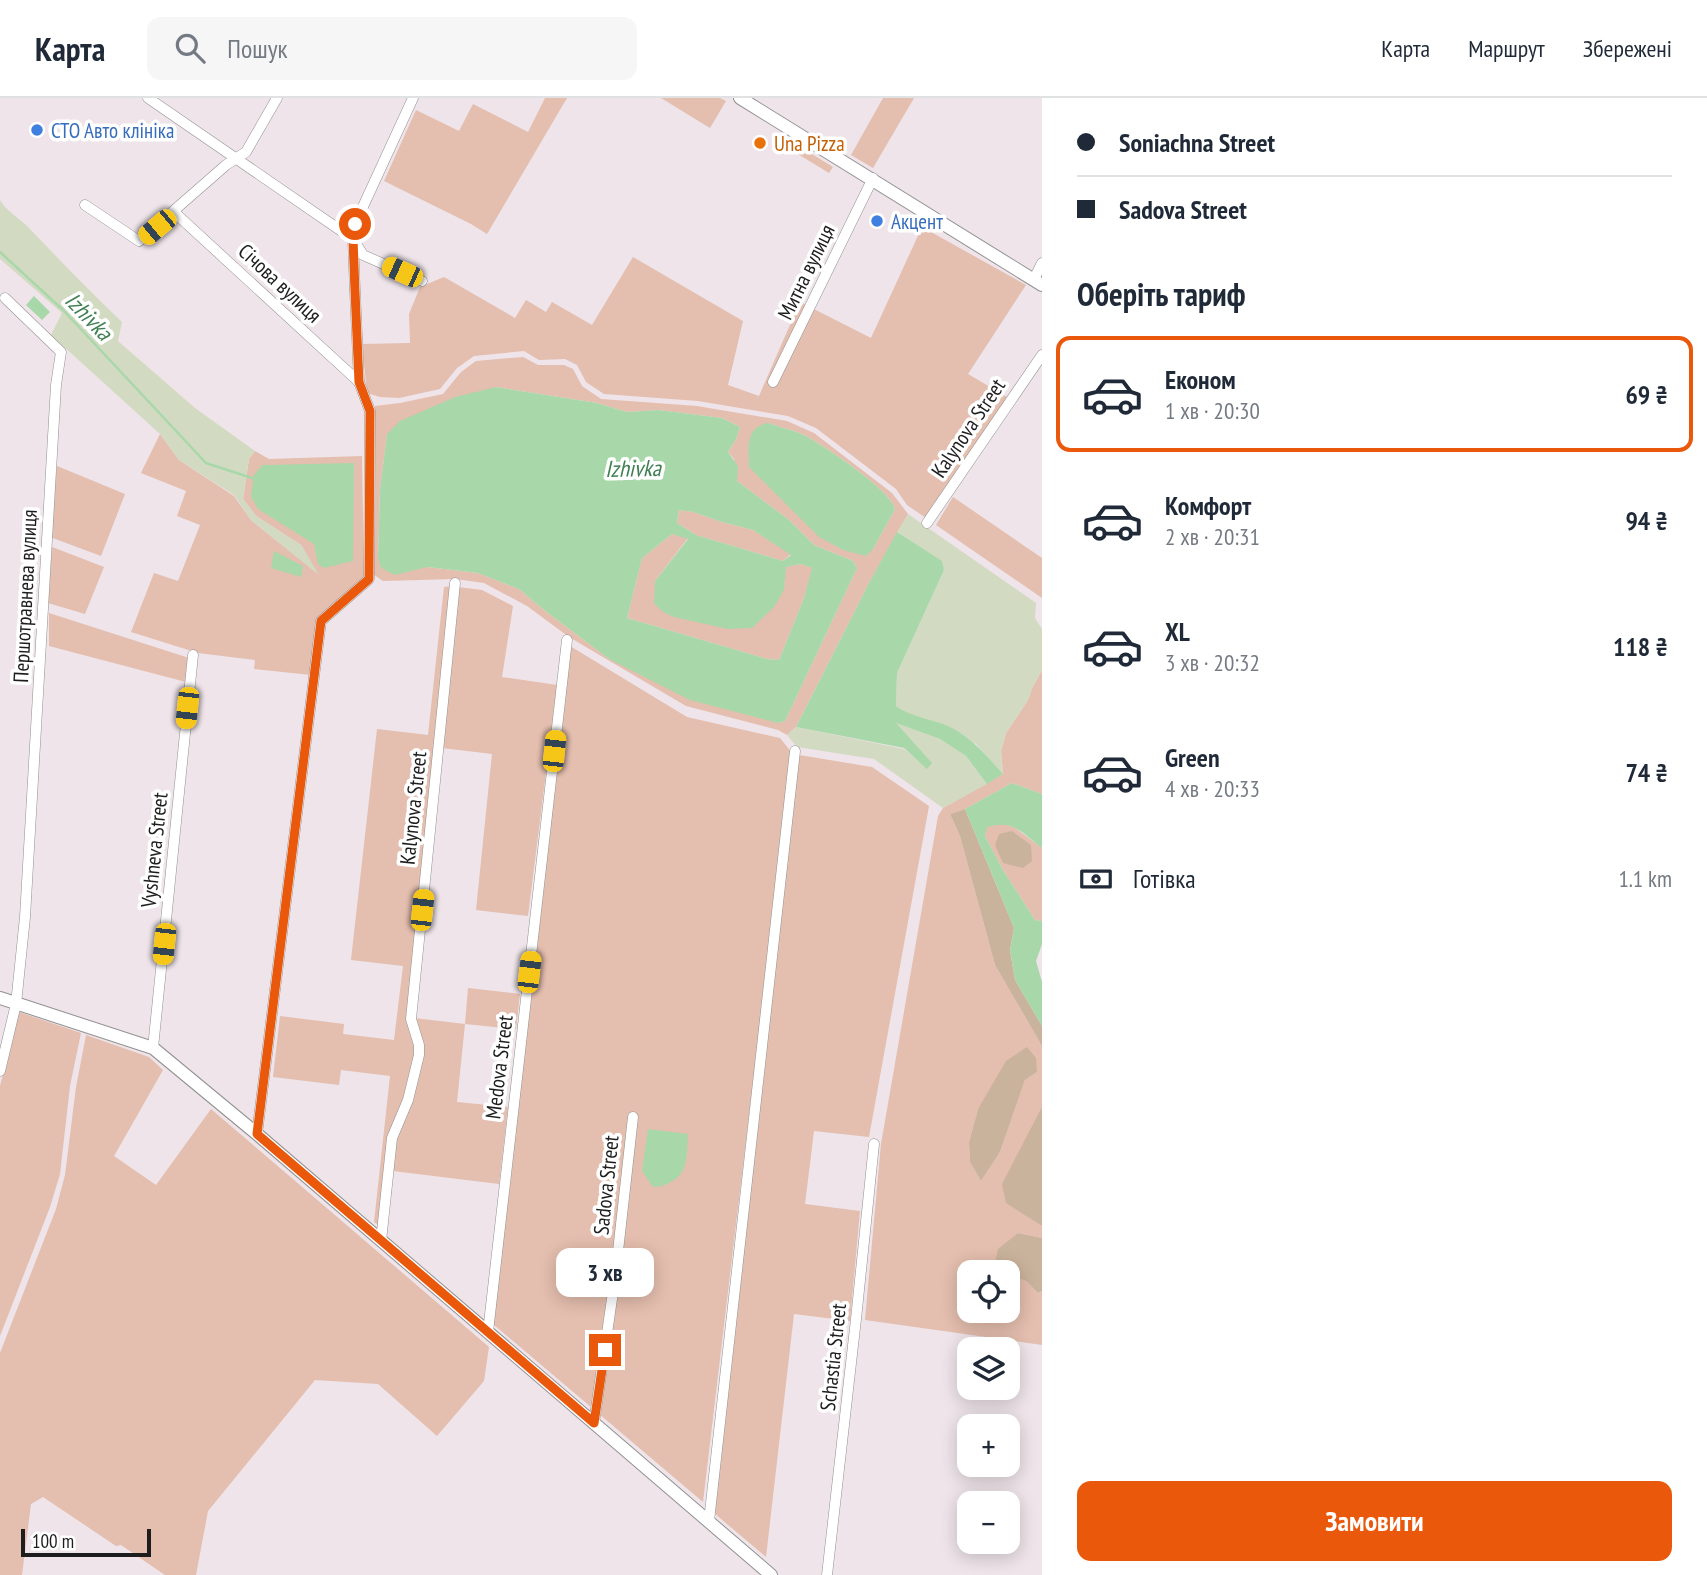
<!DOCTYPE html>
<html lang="uk">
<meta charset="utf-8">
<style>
body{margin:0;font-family:"PT Sans Narrow",sans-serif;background:#f6f6f7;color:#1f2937;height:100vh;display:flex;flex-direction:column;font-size:26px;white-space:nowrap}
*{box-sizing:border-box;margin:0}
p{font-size:23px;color:#747a83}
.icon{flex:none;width:38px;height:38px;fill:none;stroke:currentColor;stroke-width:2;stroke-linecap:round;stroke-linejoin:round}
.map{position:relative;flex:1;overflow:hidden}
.side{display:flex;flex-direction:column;background:#fff;width:665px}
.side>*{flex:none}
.guide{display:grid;align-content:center;height:154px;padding:0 35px;background:#fff}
.tools{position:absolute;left:957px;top:1162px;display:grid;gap:14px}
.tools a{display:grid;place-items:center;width:63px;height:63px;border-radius:14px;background:#fff;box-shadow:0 4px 18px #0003;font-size:35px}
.scale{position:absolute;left:21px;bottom:18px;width:130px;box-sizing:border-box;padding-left:7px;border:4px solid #1d1d1d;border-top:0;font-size:19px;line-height:24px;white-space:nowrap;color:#1d1d1d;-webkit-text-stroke:5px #fff;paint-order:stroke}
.end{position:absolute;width:32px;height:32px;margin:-16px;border:9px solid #ea580c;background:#fff;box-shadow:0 0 0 4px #fff}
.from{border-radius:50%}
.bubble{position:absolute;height:49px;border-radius:14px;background:#fff;box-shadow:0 4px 18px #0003;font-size:23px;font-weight:700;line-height:49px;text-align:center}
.car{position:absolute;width:21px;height:42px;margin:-21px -10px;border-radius:9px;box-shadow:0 0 5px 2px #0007;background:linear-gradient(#f5c518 24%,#345 0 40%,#f5c518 0 76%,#345 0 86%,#f5c518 0)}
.guide b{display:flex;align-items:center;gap:24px;height:66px;font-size:26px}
.guide b+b{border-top:2px solid #e0e1e3}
.guide i{width:18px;height:18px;background:#1f2937}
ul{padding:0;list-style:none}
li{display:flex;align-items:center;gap:21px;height:116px;margin:0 14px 10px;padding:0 21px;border:4px solid transparent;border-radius:14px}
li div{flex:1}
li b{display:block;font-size:26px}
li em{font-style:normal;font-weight:700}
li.active{border-color:#ea580c}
li>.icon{width:63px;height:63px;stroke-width:1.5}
h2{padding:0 35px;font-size:32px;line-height:84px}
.pay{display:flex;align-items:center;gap:18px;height:77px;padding:0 35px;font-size:26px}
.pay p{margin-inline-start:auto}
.cta{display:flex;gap:14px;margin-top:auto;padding:14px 35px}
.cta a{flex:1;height:80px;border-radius:14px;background:#ea580c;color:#fff;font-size:28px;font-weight:700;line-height:80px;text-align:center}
header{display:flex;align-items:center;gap:42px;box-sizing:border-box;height:98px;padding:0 35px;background:#fff;border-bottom:2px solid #e0e1e3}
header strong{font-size:33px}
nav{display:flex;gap:38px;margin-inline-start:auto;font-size:24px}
.search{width:490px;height:63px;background:#f6f6f7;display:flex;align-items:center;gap:18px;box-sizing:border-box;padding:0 24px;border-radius:14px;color:#747a83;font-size:26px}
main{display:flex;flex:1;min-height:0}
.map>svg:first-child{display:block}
.grass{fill:#e4beae;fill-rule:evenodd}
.forest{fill:#cab39c}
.wetland{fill:#d3dac2}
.water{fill:#a8d8a9;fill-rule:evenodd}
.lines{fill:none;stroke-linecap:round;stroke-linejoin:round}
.stream{stroke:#a8d8a9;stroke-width:2.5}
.minor-casing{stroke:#919191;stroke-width:11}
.tertiary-casing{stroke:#919191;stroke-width:14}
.minor{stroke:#fff;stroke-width:10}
.tertiary{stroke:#fff;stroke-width:12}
.route{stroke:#ea580c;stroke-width:9}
.shop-dot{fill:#3f7fe0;stroke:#fff;stroke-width:2.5}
.food-dot{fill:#e8710a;stroke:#fff;stroke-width:2.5}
.labels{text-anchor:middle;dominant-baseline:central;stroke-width:7;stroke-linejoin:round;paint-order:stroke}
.shop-label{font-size:21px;fill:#366cbe;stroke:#fff;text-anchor:start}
.food-label{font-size:21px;fill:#c56008;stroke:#fff;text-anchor:start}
.street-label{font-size:21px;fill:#1d1d1d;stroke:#fff}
.water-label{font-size:23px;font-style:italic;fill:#428054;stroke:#fff}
</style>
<header>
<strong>Карта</strong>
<div class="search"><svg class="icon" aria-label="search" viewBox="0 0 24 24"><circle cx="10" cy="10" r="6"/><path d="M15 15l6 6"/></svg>Пошук</div>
<nav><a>Карта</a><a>Маршрут</a><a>Збережені</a></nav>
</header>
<main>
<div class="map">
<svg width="1042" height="1477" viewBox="0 0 1042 1477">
<rect width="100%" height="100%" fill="#eee4e9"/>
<g class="grass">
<polygon points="545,0 567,0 487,136 471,126 384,83 416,12 459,33 473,6 528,34"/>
<polygon points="661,0 720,0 726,3 710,30"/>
<polygon points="883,0 914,0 873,70 851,57"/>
<polygon points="792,44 833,69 829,75 788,50"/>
<polygon points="922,129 1026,187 968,276 1007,299 926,420 907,407 896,391 816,330 788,318 698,303 604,296 586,284 577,267 565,261 539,262 524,253 474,258 457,270 440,291 399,300 380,299 367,295 362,246 410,245 409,216 420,189 444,179 515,220 526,202 546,214 552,204 592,227 633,159 743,223 728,287 759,298 800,204 871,240"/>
<path d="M 523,259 L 538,267 L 564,267 L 573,271 L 582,288 L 601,301 L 697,308 L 787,323 L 814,335 L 892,395 L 908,416 L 870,483 L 796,629 L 787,637 L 778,632 L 686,608 L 569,539 L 527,508 L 484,485 L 455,481 L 383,483 L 373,476 L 375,308 L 400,305 L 443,296 L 461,274 L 476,263 ZM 496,289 L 597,305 L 627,314 L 659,312 L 722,320 L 740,329 L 736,341 L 728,354 L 734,361 L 737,383 L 789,422 L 814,447 L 853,463 L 857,470 L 785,623 L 778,625 L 609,561 L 544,512 L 519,491 L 478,475 L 427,469 L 378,459 L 380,392 L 387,336 ZM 768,325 C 779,329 793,332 804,337 C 823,347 891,392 895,411 L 873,451 Z"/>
<polygon points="160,336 179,362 234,398 251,422 317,475 301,447 256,418 243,401 249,361 255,353 269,361 362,358 364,478 318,521 311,577 254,571 255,562 198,555 131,534 154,475 178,483 200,427 177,418 186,393 141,375"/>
<polygon points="57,368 125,396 101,458 50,439"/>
<polygon points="953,399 1042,460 1042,500 936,427"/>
<polygon points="679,412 693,414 722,424 753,432 791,456 783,463 696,437 677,425"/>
<polygon points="672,436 688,440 655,483 784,492 785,469 801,466 813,470 804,500 779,562 767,561 627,520 642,460"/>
<polygon points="52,449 104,469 85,516 48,505"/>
<polygon points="452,488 407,921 416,947 405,1001 389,1040 380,1128 374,1124 390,978 341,972 339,987 273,979 280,918 344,926 343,936 394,942 403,868 351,862 377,631 428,637 444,489"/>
<polygon points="458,489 482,492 513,508 502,579 557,587 528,818 476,812 492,656 442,650"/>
<polygon points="49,515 189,560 186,584 49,548"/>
<polygon points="570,548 687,619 780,640 792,655 703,1404 493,1226"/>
<path d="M 1042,572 L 1042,696 L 1012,685 L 965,711 L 950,716 L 960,738 L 995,867 L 1042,948 L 1042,1009 L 1032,1031 L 1006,1104 L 1042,1128 L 1042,1140 L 1018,1135 L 995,1165 L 1007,1174 L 970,1174 L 970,1213 L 1008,1213 L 1008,1175 L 1026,1183 L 1038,1195 L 1042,1193 L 1042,1247 L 865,1222 L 881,1046 L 938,718 L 943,710 L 1003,676 L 1001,653 L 1006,635 L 1028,602 L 1032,590 ZM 1037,974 L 1025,982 L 1000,1054 L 981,1083 L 970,1064 L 969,1044 L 978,1011 L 993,989 Z"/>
<polygon points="799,657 872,669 929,708 869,1039 814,1033 805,1106 860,1113 850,1223 794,1216 766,1459 714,1415"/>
<polygon points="1000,725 1014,729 1042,750 1042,823 1035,822 1003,772 985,738 986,729"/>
<polygon points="468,890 520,896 516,931 465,926 457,1004 508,1009 499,1086 393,1073 395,1041 423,957 414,920 465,926"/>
<polygon points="19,914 81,935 70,988 60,1076 50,1109 0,1238 0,988"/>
<polygon points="86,937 149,959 163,972 114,1058 156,1087 211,1011 489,1249 484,1283 437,1338 378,1286 315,1282 208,1413 196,1477 165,1477 121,1447 116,1448 43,1399 31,1406 22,1477 0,1477 0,1255 56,1111 65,1077 76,989"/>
</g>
<g class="forest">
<polygon points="965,711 1014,830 1010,852 1015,882 1042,928 1042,948 995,867 960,738 950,716"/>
<polygon points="1012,733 1031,747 1032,763 1023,770 1003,765 995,747 999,736"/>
<polygon points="1027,949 1036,960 1037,974 1025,982 1000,1054 981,1083 970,1064 969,1044 978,1011 1006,963"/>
<polygon points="1042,1009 1042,1128 1006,1105 1002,1086"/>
<polygon points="1018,1135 1042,1140 1042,1193 1038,1195 1026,1183 1010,1177 995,1165 998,1151"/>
</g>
<g class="wetland">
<path d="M 0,102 C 5,112 18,119 27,128 C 58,160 89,193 122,224 L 118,243 L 195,310 L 255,353 L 249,361 L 243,401 L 256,418 L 301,447 L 319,477 L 251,422 L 234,397 L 179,362 L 160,336 L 51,237 L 62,215 L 0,161 Z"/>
<polygon points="908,416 1036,505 1035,520 1042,531 1042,572 1032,590 1028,602 1006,635 1001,653 1003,676 976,646 903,613 896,608 897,575 944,472 941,463 897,434"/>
<polygon points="894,624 940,641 966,658 987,686 943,710 874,661 797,649 787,637 796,629 904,651 927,670"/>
</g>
<g class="water">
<polygon points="34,198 50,214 42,222 26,207"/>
<path d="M 496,289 L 597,305 L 627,314 L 659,312 L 722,320 L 740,329 L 736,341 L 728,354 L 738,368 L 737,383 L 789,422 L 814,447 L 853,463 L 857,470 L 785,623 L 778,625 L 690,602 L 609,561 L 544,512 L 519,491 L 478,475 L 427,469 L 395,477 L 381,470 L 378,459 L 380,392 L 387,336 L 400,323 L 455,299 ZM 679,412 L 693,414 L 722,424 L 753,432 L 791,457 L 783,463 L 696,437 L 677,425 ZM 672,436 L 688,441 L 655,483 L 654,505 L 663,514 L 674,519 L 728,531 L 752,530 L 774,509 L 784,492 L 786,469 L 801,466 L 812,470 L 804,500 L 779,562 L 767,561 L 627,520 L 642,460 Z"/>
<path d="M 768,325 C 779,329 793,332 804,337 C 823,347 891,392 895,411 L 873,451 L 866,458 L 843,452 L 819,439 L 749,369 C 749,350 744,330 768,325 Z"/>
<polygon points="354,365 353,463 324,470 318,466 314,446 258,411 251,398 254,377 262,367"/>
<path d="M 897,434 L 942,463 L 944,472 L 897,575 L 896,608 C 911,619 931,621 948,628 C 971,639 987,658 1003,676 L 987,686 L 966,658 L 940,641 L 896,625 L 932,665 L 927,671 L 904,650 L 796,629 L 870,483 Z"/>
<polygon points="274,453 303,468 301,479 271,470"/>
<path d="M 1012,685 L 1042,696 L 1042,750 C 1022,735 1013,721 987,729 L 985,738 L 1003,772 L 1035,822 L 1042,823 L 1042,846 L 1036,863 L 1042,884 L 1042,928 L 1015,882 L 1010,852 L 1014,830 L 965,711 Z"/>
<path d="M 648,1031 L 688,1036 C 686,1057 690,1075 669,1085 C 663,1088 660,1089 653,1089 L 642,1073 Z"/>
</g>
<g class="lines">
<polyline class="stream" points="0,154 63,212 206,365 255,381"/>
<defs>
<g id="minor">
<polyline points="148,0 353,141 363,157 422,183"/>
<polyline points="85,107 139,143 226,67 246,54 277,0"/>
<polyline points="174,114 359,284"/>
<polyline points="1034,181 1042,165"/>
<polyline points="773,284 873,80"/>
<polyline points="927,425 1042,257"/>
<polyline points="153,950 193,557"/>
<polyline points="0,973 16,906 25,819 56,287 61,254 5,200"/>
<polyline points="257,1036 321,523 369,481 370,313 359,284 355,193 353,141 355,126 413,0"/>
<polyline points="381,1143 392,1040 408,1002 419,957 419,947 411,921 455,485"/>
<polyline points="488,1234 567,542"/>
<polyline points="594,1325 615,1180 633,1019"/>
<polyline points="709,1423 795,653"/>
<polyline points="827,1477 856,1221 874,1046"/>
</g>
<g id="tertiary">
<polyline points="740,0 1042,187"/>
<polyline points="0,900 153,950 257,1036 771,1477"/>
</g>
</defs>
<use href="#minor" class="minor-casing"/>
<use href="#tertiary" class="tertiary-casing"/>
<use href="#minor" class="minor"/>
<use href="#tertiary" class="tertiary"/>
</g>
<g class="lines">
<polyline class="route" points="355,126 353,141 355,193 359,284 370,313 369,481 321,523 257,1036 594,1325 605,1252"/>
</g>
<g class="shop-dot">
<circle cx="37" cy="32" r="7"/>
<circle cx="877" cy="123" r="7"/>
</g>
<circle class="food-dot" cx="760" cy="45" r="7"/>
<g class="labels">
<g class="shop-label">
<text x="51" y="32">СТО Авто клініка</text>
<text x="891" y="123">Акцент</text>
</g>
<g class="food-label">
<text x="774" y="45">Una Pizza</text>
</g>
<g class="street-label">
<text transform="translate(806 174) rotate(-64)">Митна вулиця</text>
<text transform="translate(280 185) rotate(43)">Січова вулиця</text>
<text transform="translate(968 330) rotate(-56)">Kalynova Street</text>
<text transform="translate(25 498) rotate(-87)">Першотравнева вулиця</text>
<text transform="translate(413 710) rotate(-84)">Kalynova Street</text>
<text transform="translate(154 752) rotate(-84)">Vyshneva Street</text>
<text transform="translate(499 969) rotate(-83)">Medova Street</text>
<text transform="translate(606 1087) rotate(-84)">Sadova Street</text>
<text transform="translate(833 1259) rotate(-84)">Schastia Street</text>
</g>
<g class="water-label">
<text transform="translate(89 218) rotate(46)">Izhivka</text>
<text transform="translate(633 370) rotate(-1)">Izhivka</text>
</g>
</g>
</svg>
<div class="tools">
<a><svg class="icon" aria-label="locate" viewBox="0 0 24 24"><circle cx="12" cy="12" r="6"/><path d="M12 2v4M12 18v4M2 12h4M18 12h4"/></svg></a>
<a><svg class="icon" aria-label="layers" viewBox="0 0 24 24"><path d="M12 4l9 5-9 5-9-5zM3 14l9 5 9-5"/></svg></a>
<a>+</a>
<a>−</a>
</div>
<div class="scale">100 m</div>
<i class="end from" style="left:355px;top:126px"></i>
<i class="end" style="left:605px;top:1252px"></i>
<div class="bubble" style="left:556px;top:1150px;width:98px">3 хв</div>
<i class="car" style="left:157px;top:129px;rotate:230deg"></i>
<i class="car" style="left:402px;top:174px;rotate:294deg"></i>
<i class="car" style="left:187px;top:610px;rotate:186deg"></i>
<i class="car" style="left:554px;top:653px;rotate:6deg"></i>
<i class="car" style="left:422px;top:812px;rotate:6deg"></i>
<i class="car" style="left:164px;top:846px;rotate:186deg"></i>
<i class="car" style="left:529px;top:874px;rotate:7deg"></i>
</div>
<section class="side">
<div class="guide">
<b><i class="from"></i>Soniachna Street</b>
<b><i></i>Sadova Street</b>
</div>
<h2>Оберіть тариф</h2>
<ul>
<li class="active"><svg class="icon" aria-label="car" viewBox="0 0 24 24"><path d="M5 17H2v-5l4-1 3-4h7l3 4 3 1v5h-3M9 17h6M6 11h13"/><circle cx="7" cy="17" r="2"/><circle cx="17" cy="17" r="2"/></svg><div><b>Економ</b><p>1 хв · 20:30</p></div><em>69 ₴</em></li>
<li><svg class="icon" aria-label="car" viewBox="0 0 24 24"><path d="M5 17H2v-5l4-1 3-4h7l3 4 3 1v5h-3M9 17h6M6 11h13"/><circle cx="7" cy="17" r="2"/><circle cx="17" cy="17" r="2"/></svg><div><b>Комфорт</b><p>2 хв · 20:31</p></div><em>94 ₴</em></li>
<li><svg class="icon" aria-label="car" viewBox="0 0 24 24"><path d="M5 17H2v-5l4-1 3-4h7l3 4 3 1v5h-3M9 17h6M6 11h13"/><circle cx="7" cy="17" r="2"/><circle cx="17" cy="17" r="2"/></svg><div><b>XL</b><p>3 хв · 20:32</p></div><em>118 ₴</em></li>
<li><svg class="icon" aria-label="car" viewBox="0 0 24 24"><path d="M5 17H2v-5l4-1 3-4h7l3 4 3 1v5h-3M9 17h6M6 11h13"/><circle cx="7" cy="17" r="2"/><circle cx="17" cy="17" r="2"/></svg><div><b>Green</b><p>4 хв · 20:33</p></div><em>74 ₴</em></li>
</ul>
<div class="pay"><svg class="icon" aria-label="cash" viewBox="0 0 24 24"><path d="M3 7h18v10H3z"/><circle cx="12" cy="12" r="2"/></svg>Готівка<p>1.1 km</p></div>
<div class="cta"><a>Замовити</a></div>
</section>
</main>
